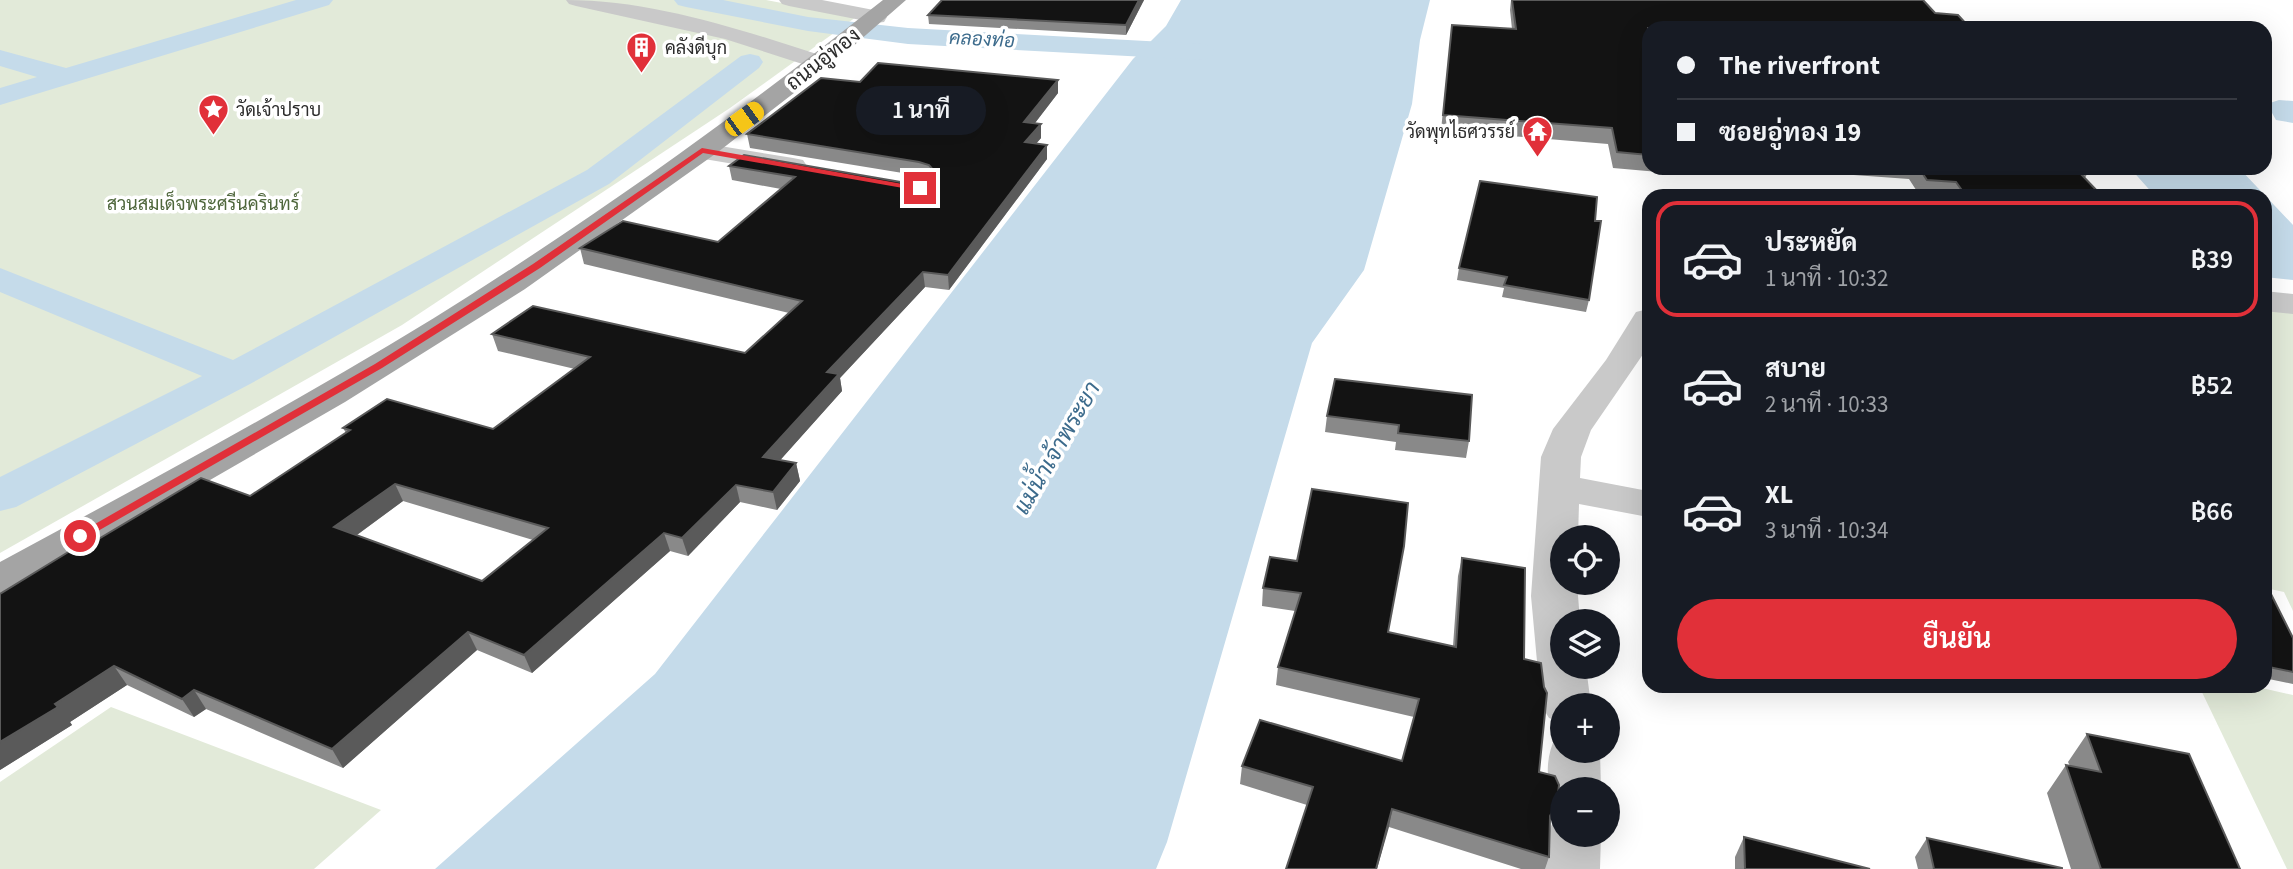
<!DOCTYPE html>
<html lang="th">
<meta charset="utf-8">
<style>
body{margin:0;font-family:"Source Sans 3",Sarabun,sans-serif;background:#242831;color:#f1f3f6;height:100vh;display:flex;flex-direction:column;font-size:26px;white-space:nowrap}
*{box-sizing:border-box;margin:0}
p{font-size:23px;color:#9ea1a6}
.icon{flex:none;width:38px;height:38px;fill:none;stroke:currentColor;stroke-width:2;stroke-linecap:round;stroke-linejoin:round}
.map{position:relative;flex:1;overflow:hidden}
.side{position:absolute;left:1642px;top:189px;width:630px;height:504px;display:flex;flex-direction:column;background:#171b24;border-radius:21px;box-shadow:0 7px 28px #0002}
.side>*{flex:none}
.banner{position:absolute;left:1642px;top:21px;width:630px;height:154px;border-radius:21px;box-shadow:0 7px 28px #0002;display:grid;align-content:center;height:154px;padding:0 35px;background:#171b24}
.controls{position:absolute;left:1550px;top:525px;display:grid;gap:14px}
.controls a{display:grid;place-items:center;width:70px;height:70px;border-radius:50%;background:#171b24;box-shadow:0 7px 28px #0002;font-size:35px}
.end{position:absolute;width:32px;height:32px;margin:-16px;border:9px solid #e13039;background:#fff;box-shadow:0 0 0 4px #fff}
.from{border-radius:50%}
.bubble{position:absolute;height:49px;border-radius:24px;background:#171b24;box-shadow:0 7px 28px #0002;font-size:23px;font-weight:600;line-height:49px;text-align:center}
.car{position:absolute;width:21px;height:42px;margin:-21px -10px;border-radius:9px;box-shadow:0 0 5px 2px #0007;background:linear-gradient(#f5c518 24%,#345 0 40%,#f5c518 0 76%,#345 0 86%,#f5c518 0)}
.banner b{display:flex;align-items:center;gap:24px;height:66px;font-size:26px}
.banner b+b{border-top:2px solid #363941}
.banner i{width:18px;height:18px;background:#f1f3f6}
ul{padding:12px 0 0;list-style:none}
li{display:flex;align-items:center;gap:21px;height:116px;margin:0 14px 10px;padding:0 21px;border:4px solid transparent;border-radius:21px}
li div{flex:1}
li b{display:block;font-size:26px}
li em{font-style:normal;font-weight:600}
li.on{border-color:#e13039}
li>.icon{width:63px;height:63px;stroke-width:1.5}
.cta{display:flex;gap:14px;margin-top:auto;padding:14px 35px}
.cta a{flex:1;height:80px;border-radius:42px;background:#e13039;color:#fff;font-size:28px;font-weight:600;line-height:80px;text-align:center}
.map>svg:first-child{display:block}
.green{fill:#e2ead9}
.water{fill:#c5dbea}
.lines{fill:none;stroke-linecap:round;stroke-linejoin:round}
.canal{fill:#c5dbea;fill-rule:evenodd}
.minor{fill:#c9c9c9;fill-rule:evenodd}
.tertiary{fill:#c9c9c9;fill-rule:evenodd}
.primary{fill:#a4a4a4;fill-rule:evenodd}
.wall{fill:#898989;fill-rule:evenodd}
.shaded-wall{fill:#5a5a5a}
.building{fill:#131313;stroke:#5a5a5a;stroke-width:2;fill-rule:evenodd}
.route{fill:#e13039}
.labels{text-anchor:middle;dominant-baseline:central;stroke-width:7;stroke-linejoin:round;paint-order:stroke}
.far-poi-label{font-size:18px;fill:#2c2c2c;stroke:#fff;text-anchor:start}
.far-park-label{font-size:18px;fill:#4e663b;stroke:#fff}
.far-water-label{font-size:19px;font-style:italic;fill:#3c6b8c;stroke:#fff}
.street-label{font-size:21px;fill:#2c2c2c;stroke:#fff}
.water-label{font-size:23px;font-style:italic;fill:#3c6b8c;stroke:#fff}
</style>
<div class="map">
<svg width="2293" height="869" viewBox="0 0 2293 869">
<rect width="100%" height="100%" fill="#fff"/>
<g class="green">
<polygon points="0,0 766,0 856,17 730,108 402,325 0,553"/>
<polygon points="2264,306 2293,309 2293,611 2284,592 2265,588"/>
<polygon points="2199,686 2253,686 2293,695 2293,869 2287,869"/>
<polygon points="111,707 381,810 314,869 0,869 0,782"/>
</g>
<g class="water">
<polygon points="1181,0 1430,0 1420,40 1412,104 1364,270 1312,343 1167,842 1156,869 435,869 655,674 1133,59 1166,26"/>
<polygon points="2279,100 2293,101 2293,123 2276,120 2267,104"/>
<polygon points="2130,168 2239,168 2293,225 2293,280 2265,277 2264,196 2155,196"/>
</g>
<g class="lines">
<g class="canal">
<polygon points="296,0 333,0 329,5 0,105 0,88 37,77 0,66 0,50 66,68"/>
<polygon points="674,0 723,0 808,17 908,28 1202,44 1211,46 1215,52 1211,58 1202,60 908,44 808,31 686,7 678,5"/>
<polygon points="750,54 759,56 763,62 759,68 609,184 250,384 16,507 0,511 0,477 202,376 0,292 0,268 233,360 587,170 741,56"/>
</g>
<g class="minor">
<polygon points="702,143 793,158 803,160 807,166 803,172 793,174 692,157 688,151 692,145"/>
<polygon points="2264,291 2293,294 2293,314 2264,311"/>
<polygon points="1648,309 1648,347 1591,430 1581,457 1580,478 1648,491 1648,517 1579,504 1578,537 1563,537 1563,583 1577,583 1580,621 1563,621 1563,667 1586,667 1591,705 1563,705 1563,723 1549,718 1541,705 1531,596 1541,457 1553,429 1606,360 1636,312"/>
<path d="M 1563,734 L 1563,751 L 1600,751 L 1601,789 L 1563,789 L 1563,807 L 1556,804 C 1545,783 1545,758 1556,736 Z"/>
<polygon points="1563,816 1563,835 1601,835 1600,869 1544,869 1547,835 1555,818"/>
</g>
<g class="tertiary">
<path d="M 566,0 C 655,0 745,31 829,58 L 833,63 L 829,68 L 821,70 L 725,39 L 576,6 L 569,4 Z"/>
<polygon points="779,0 822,0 884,12 887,17 884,22 876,23 789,6 782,4"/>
</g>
<path class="primary" d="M 883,0 L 906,0 L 843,55 L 718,152 L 525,289 L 345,402 L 16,592 L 0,596 L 0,562 C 146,483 292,405 434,318 C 590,221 739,114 883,0 Z"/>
</g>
<g class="wall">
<polygon points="942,0 1144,0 1126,35 929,24 928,15"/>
<polygon points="1511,0 1923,0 1648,28 1648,168 1671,168 1670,173 1613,168 1608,144 1441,130 1452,25 1512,29 1510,10"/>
<path d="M 860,82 L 1058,93 L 1035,123 L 1041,138 L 1036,144 L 1047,145 L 1047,159 L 949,290 L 925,287 L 840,378 L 842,391 L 780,460 L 796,463 L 800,481 L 777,510 L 740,502 L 688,556 L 670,551 L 532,673 L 477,650 L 343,768 L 206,709 L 194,717 L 127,685 L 70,722 L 72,725 L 0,770 L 75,553 L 250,496 L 346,433 L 343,428 L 493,429 L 575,369 L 498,351 L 492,334 L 745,353 L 789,313 L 584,264 L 580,248 L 718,242 L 781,189 L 732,180 L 729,166 L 918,185 L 931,181 L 931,179 L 921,176 L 750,148 L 747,134 ZM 403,501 L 533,540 L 482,581 L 357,535 Z"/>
<polygon points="1757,168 2085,168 2088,172 2085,178 2102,196 1920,196 1909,179"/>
<polygon points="1597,197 1589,300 1586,312 1502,297 1504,288 1457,280 1459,268"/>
<polygon points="1335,379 1469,441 1466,458 1395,450 1396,442 1325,432 1327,416"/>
<polygon points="1462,558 1524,659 1539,772 1550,823 1549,857 1545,869 1521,869 1389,827 1307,805 1240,784 1242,766 1402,761 1414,717 1276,685 1278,667 1295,611 1262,606 1263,588 1297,561 1389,632 1453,646 1458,576"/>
<polygon points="2264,587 2293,638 2293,684 2264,678"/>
<polygon points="2087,734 2240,869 2071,869 2047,793 2066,765 2070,766 2068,762"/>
<polygon points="1744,837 1870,869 1735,869 1735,857"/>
<polygon points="1927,838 2062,869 1918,869 1915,857"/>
</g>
<g class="shaded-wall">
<polygon points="1139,0 1144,0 1126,35 1126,25"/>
<polygon points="1058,80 1058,93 1025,136 1024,122"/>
<polygon points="1041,124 1041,138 1025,156 1025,142"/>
<polygon points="1047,145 1047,159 949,290 948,275"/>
<polygon points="923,272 925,287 840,378 842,391 767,475 763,457 827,372"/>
<polygon points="796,463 800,481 777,510 773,492"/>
<polygon points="395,484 403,501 343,545 334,527"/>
<polygon points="736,485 740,502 688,556 682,538"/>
<polygon points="664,533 670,551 532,673 524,655"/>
<polygon points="468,632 477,650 343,768 332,749"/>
<polygon points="114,666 127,685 70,722 72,725 0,770 0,742 55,704"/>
<polygon points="194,690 206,709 194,717 182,699"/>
<polygon points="1392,809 1389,827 1377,869 1376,869"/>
</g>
<g class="building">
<polygon points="942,0 1139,0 1126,25 928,15"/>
<polygon points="1512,0 1923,0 1935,13 1958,15 1970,28 1648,28 1648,155 1617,152 1612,128 1443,115 1452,25 1516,29"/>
<path d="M 878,63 L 1058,80 L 1024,122 L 1041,124 L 1025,142 L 1047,145 L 948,275 L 923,272 L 827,372 L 839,374 L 763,457 L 796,463 L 773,492 L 736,485 L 682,538 L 664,533 L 524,655 L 468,632 L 332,749 L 194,690 L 182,699 L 114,666 L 55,704 L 58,707 L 0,742 L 0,594 L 70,551 L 75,553 L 201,478 L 250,496 L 350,430 L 343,428 L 387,399 L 493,429 L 590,357 L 492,334 L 533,306 L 745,353 L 802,301 L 580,248 L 623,221 L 718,242 L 795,177 L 729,166 L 744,155 L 918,185 L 931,181 L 935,172 L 929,165 L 919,162 L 747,134 L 821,78 L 860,82 ZM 395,484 L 548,528 L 482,581 L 334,527 Z"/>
<polygon points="1919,168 2085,168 2088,172 2078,171 2102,196 1966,196 1956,182 1927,180"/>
<polygon points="1480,181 1597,197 1595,221 1601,221 1589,300 1504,285 1507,277 1459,268"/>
<polygon points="1335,379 1472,395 1469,441 1398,433 1399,425 1327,416"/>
<polygon points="1312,489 1408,503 1404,546 1388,632 1456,647 1462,558 1525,568 1524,659 1541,663 1544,687 1547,693 1539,772 1555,776 1559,785 1557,802 1550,816 1549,857 1392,809 1376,869 1286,869 1313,787 1242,766 1260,720 1402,761 1419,699 1278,667 1301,593 1263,588 1270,557 1297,561"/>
<polygon points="2264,587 2268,588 2293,638 2293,672 2264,666"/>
<polygon points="2087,734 2189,754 2240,869 2101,869 2066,765 2101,772"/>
<polygon points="1744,837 1870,869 1745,869"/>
<polygon points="1927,838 2062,868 2062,869 1934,869"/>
</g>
<polygon class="route" points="702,148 925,188 920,191 703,153 540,268 382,368 84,539 80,540 74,536 375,364 533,264"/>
<defs>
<symbol id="building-pin" viewBox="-11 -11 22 30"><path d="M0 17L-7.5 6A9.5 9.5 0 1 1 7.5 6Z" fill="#e13039" stroke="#fff"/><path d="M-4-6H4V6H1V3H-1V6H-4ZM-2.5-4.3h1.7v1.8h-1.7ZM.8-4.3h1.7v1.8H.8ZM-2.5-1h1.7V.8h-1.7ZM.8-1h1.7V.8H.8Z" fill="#fff"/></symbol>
<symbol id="sight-pin" viewBox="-11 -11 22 30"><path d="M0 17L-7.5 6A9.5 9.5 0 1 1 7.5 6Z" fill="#e13039" stroke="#fff"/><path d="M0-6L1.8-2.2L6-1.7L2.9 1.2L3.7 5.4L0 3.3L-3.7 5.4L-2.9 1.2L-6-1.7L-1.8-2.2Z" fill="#fff"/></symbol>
<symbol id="temple-pin" viewBox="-11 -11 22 30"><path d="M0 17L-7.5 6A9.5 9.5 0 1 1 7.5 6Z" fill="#e13039" stroke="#fff"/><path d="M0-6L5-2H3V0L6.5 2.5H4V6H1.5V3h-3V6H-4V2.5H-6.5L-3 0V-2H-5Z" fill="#fff"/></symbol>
</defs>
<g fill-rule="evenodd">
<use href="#building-pin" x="624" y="30" width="35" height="47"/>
<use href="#sight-pin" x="196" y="92" width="35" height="47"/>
<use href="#temple-pin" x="1520" y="114" width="35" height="47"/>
</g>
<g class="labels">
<g class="far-poi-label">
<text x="665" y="48">คลังดีบุก</text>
<text x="236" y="110">วัดเจ้าปราบ</text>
<text x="1515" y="132" text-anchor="end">วัดพุทไธศวรรย์</text>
</g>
<g class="far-park-label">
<text x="203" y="204">สวนสมเด็จพระศรีนครินทร์</text>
</g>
<g class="far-water-label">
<text transform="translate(982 40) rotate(3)">คลองท่อ</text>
</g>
<g class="street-label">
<text transform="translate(823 59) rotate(-38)">ถนนอู่ทอง</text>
</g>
<g class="water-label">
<text transform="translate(1057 448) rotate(-60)">แม่น้ำเจ้าพระยา</text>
</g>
</g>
</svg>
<div class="controls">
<a><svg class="icon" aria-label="locate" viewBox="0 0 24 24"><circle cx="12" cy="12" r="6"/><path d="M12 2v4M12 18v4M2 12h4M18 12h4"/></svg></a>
<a><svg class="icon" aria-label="layers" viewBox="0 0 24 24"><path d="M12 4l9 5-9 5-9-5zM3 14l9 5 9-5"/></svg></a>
<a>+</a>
<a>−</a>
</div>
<i class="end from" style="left:80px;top:536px"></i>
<i class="end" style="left:920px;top:188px"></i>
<div class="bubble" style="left:856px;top:86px;width:130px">1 นาที</div>
<i class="car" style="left:744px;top:119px;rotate:54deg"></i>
<div class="banner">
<b><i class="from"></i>The riverfront</b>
<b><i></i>ซอยอู่ทอง 19</b>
</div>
<section class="side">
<ul>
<li class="on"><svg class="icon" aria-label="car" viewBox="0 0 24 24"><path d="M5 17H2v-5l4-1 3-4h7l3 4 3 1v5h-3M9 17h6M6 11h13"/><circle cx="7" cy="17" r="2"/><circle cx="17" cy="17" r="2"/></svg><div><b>ประหยัด</b><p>1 นาที · 10:32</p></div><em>฿39</em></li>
<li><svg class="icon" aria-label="car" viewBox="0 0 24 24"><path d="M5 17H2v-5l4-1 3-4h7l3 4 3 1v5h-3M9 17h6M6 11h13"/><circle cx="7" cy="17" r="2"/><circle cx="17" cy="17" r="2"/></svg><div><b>สบาย</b><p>2 นาที · 10:33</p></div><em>฿52</em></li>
<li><svg class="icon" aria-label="car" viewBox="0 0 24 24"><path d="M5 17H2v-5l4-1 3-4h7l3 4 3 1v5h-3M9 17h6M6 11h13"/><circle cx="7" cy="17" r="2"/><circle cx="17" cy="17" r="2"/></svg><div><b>XL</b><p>3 นาที · 10:34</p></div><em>฿66</em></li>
</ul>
<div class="cta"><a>ยืนยัน</a></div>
</section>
</div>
